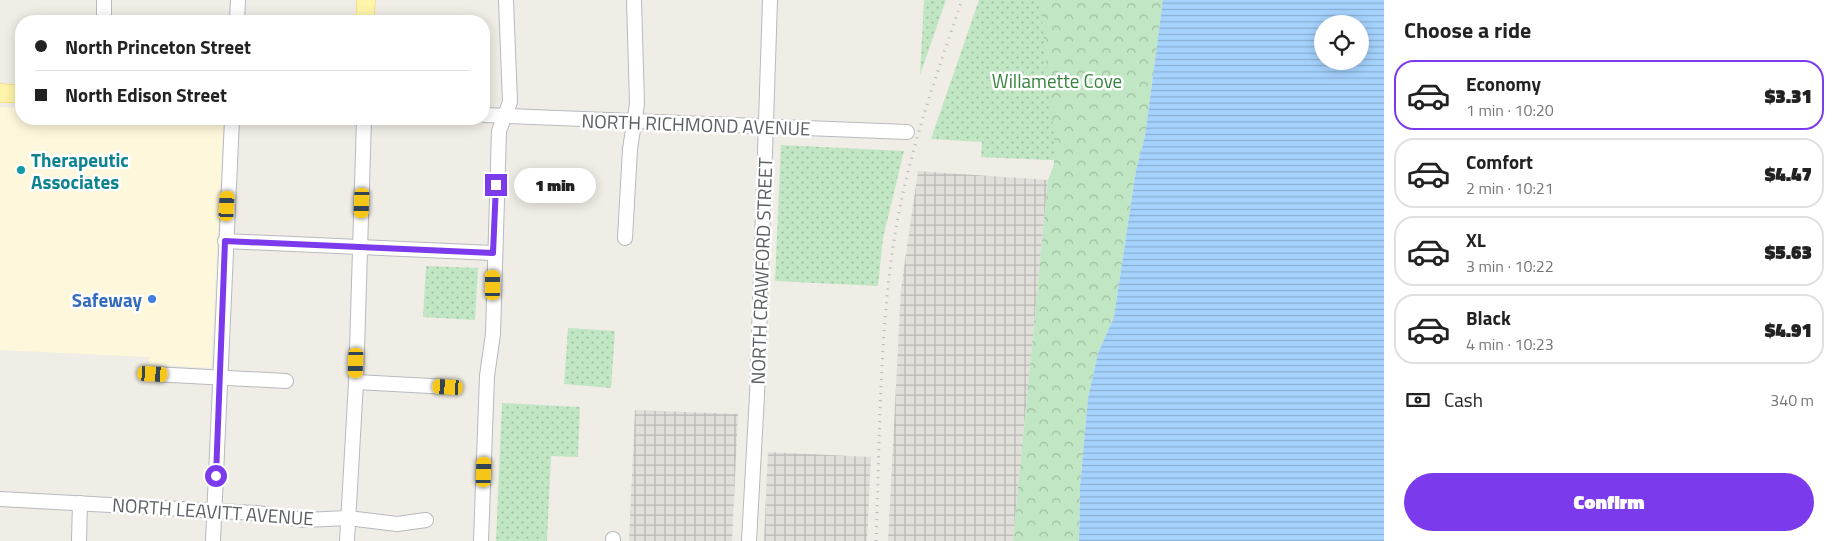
<!DOCTYPE html>
<meta charset="utf-8">
<style>
body{margin:0;font-family:"Titillium Web",sans-serif;background:#f2f2f2;color:#222;height:100vh;display:flex;flex-direction:column;font-size:19px;white-space:nowrap}
*{box-sizing:border-box;margin:0}
p{font-size:16px;color:#767676}
.icon{flex:none;width:28px;height:28px;fill:none;stroke:currentColor;stroke-width:2;stroke-linecap:round;stroke-linejoin:round}
.map{position:relative;flex:1;overflow:hidden}
.panel{display:flex;flex-direction:column;background:#fff;width:450px}
.panel>*{flex:none}
.top-card{position:absolute;left:15px;top:15px;width:475px;height:110px;border-radius:20px;box-shadow:0 2px 12px #0003;display:grid;align-content:center;height:110px;padding:0 20px;background:#fff}
.controls{position:absolute;left:1314px;top:15px;display:grid;gap:10px}
.controls a{display:grid;place-items:center;width:55px;height:55px;border-radius:50%;background:#fff;box-shadow:0 2px 12px #0003;font-size:25px}
.end{position:absolute;width:22px;height:22px;margin:-11px;border:6px solid #7c3aed;background:#fff;box-shadow:0 0 0 2px #fff}
.from{border-radius:50%}
.bubble{position:absolute;height:35px;border-radius:18px;background:#fff;box-shadow:0 2px 12px #0003;font-size:16px;font-weight:800;line-height:35px;text-align:center}
.car{position:absolute;width:15px;height:30px;margin:-15px -8px;border-radius:6px;box-shadow:0 0 4px 1px #0007;background:linear-gradient(#f5c518 24%,#345 0 40%,#f5c518 0 76%,#345 0 86%,#f5c518 0)}
.top-card b{display:flex;align-items:center;gap:18px;height:48px;font-size:19px}
.top-card b+b{border-top:1px solid #e0e0e0}
.top-card i{width:12px;height:12px;background:#222}
ul{padding:0;list-style:none}
li{display:flex;align-items:center;gap:15px;height:70px;margin:0 10px 8px;padding:0 10px;border:2px solid #e0e0e0;border-radius:20px}
li div{flex:1}
li b{display:block;font-size:19px}
li em{font-style:normal;font-weight:800}
li.active{border-color:#7c3aed}
li>.icon{width:45px;height:45px;stroke-width:1.5}
h2{padding:0 20px;font-size:22px;line-height:60px}
.pay{display:flex;align-items:center;gap:12px;height:55px;padding:0 20px;font-size:19px}
.pay p{margin-inline-start:auto}
.cta{display:flex;gap:10px;margin-top:auto;padding:10px 20px}
.cta a{flex:1;height:58px;border-radius:30px;background:#7c3aed;color:#fff;font-size:20px;font-weight:800;line-height:58px;text-align:center}
main{display:flex;flex:1;min-height:0}
.map>svg:first-child{display:block}
.commercial{fill:#fdf7db}
.industrial{fill:url(#industrial-grid)}
.green{fill:url(#green-dots)}
.forest{fill:url(#forest-crowns)}
.water{fill:url(#water-rules);fill-rule:evenodd}
.lines{fill:none;stroke-linecap:round;stroke-linejoin:round}
.minor-casing{stroke:#b7babe;stroke-width:16}
.major-casing{stroke:#f0ce5c;stroke-width:19}
.minor{stroke:#fff;stroke-width:14}
.major{stroke:#fef5aa;stroke-width:18}
.rail{stroke:#b5b6b6;stroke-width:3;stroke-dasharray:1 6;stroke-linecap:butt}
.route{stroke:#7c3aed;stroke-width:6}
.culture-dot{fill:#0f9aa8;stroke:#fff;stroke-width:2}
.shop-dot{fill:#3f7fe0;stroke:#fff;stroke-width:2}
.labels{text-anchor:middle;dominant-baseline:central;stroke-width:5;stroke-linejoin:round;paint-order:stroke}
.park-label{font-size:19px;fill:#35833d;stroke:#fff}
.street-label{font-size:19px;fill:#5c6065;stroke:#fff}
.culture-label{font-size:19px;font-weight:bold;fill:#0d838f;stroke:#fff;text-anchor:start}
.shop-label{font-size:19px;font-weight:bold;fill:#366cbe;stroke:#fff;text-anchor:end}
</style>
<main>
<div class="map">
<svg width="1384" height="541" viewBox="0 0 1384 541">
<defs>
<pattern id="industrial-grid" width="8" height="8" patternUnits="userSpaceOnUse" patternTransform="scale(1.25)"><rect width="8" height="8" fill="#e0dfd9"/><path d="M0 4h8M4 0v8" fill="none" stroke="#b9b8b4"/></pattern>
<pattern id="green-dots" width="8" height="8" patternUnits="userSpaceOnUse" patternTransform="scale(1.25)"><rect width="8" height="8" fill="#c1e6c3"/><path d="M2 2h.1M6 6h.1" fill="none" stroke="#a0bea2" stroke-width="1.8" stroke-linecap="round"/></pattern>
<pattern id="forest-crowns" width="20" height="18" patternUnits="userSpaceOnUse" patternTransform="scale(1.25)"><rect width="20" height="18" fill="#c1e6c3"/><path d="M2 6a3 3 0 1 1 6 0M12 15a3 3 0 1 1 6 0" fill="none" stroke="#a0bea2"/></pattern>
<pattern id="water-rules" width="6" height="5" patternUnits="userSpaceOnUse" patternTransform="scale(1.25)"><rect width="6" height="5" fill="#a5d3fe"/><path d="M0 2.5h6" fill="none" stroke="#8aafd1"/></pattern>
</defs>
<rect width="100%" height="100%" fill="#efede5"/>
<polygon class="commercial" points="0,107 21,108 21,119 224,119 211,368 149,364 149,357 0,350"/>
<g class="industrial">
<polygon points="918,171 1048,180 1013,541 888,541 901,289"/>
<polygon points="635,410 738,414 732,541 629,541"/>
<polygon points="768,452 871,457 867,541 764,541"/>
</g>
<g class="green">
<polygon points="924,0 946,0 920,75"/>
<polygon points="979,0 1164,0 1134,164 981,157 982,142 931,139"/>
<polygon points="781,145 904,151 883,238 878,286 775,281"/>
<polygon points="426,266 478,268 475,320 423,317"/>
<polygon points="568,328 615,331 611,388 564,384"/>
<polygon points="502,403 580,407 578,457 551,456 547,541 496,541"/>
</g>
<polygon class="forest" points="1040,0 1163,0 1145,136 1136,170 1114,317 1098,353 1088,398 1080,487 1079,541 1013,541 1048,180 1054,164 1054,137"/>
<path class="water" d="M 1163,0 L 1384,0 L 1384,541 L 1079,541 L 1080,487 L 1088,398 L 1098,353 L 1114,317 L 1136,170 L 1145,136 ZM 1322,24 L 1360,24 L 1360,61 L 1322,61 Z"/>
<g class="lines">
<defs>
<g id="minor">
<polyline points="104,21 104,0"/>
<polyline points="237,21 238,0"/>
<polyline points="484,115 907,132"/>
<polyline points="625,238 630,149 637,104 634,0"/>
<polyline points="225,241 493,253"/>
<polyline points="153,374 286,381"/>
<polyline points="356,382 449,387"/>
<polyline points="0,499 257,513 304,520 348,518 397,524 426,520"/>
<polyline points="79,541 80,503"/>
<polyline points="213,541 232,119"/>
<polyline points="347,541 356,382 364,119"/>
<polyline points="481,541 487,376 493,334 499,131 510,102 506,0"/>
<polyline points="613,541 613,539"/>
<polyline points="749,541 757,395 770,0"/>
</g>
<g id="major">
<polyline points="365,21 366,0"/>
<polyline points="0,93 21,94"/>
</g>
</defs>
<use href="#minor" class="minor-casing"/>
<use href="#major" class="major-casing"/>
<use href="#minor" class="minor"/>
<use href="#major" class="major"/>
<path class="rail" d="M 876,541 C 880,441 879,339 894,240 C 907,157 935,79 962,0"/>
</g>
<g class="lines">
<polyline class="route" points="216,476 225,241 493,253 496,185"/>
</g>
<circle class="culture-dot" cx="21" cy="170" r="5"/>
<circle class="shop-dot" cx="152" cy="299" r="5"/>
<g class="labels">
<g class="park-label">
<text x="1057" y="80">Willamette Cove</text>
</g>
<g class="street-label">
<text transform="translate(696 124) rotate(2)">NORTH RICHMOND AVENUE</text>
<text transform="translate(761 271) rotate(-88)">NORTH CRAWFORD STREET</text>
<text transform="translate(213 511) rotate(4)">NORTH LEAVITT AVENUE</text>
</g>
<g class="culture-label">
<text x="31" y="159">Therapeutic<tspan x="31" dy="22">Associates</tspan></text>
</g>
<g class="shop-label">
<text x="142" y="299">Safeway</text>
</g>
</g>
</svg>
<div class="controls">
<a><svg class="icon" aria-label="locate" viewBox="0 0 24 24"><circle cx="12" cy="12" r="6"/><path d="M12 2v4M12 18v4M2 12h4M18 12h4"/></svg></a>
</div>
<i class="end from" style="left:216px;top:476px"></i>
<i class="end" style="left:496px;top:185px"></i>
<div class="bubble" style="left:514px;top:168px;width:82px">1 min</div>
<i class="car" style="left:362px;top:203px;rotate:182deg"></i>
<i class="car" style="left:227px;top:206px;rotate:3deg"></i>
<i class="car" style="left:493px;top:285px;rotate:0deg"></i>
<i class="car" style="left:356px;top:363px;rotate:182deg"></i>
<i class="car" style="left:153px;top:374px;rotate:93deg"></i>
<i class="car" style="left:448px;top:387px;rotate:273deg"></i>
<i class="car" style="left:484px;top:472px;rotate:2deg"></i>
<div class="top-card">
<b><i class="from"></i>North Princeton Street</b>
<b><i></i>North Edison Street</b>
</div>
</div>
<section class="panel">
<h2>Choose a ride</h2>
<ul>
<li class="active"><svg class="icon" aria-label="car" viewBox="0 0 24 24"><path d="M5 17H2v-5l4-1 3-4h7l3 4 3 1v5h-3M9 17h6M6 11h13"/><circle cx="7" cy="17" r="2"/><circle cx="17" cy="17" r="2"/></svg><div><b>Economy</b><p>1 min · 10:20</p></div><em>$3.31</em></li>
<li><svg class="icon" aria-label="car" viewBox="0 0 24 24"><path d="M5 17H2v-5l4-1 3-4h7l3 4 3 1v5h-3M9 17h6M6 11h13"/><circle cx="7" cy="17" r="2"/><circle cx="17" cy="17" r="2"/></svg><div><b>Comfort</b><p>2 min · 10:21</p></div><em>$4.47</em></li>
<li><svg class="icon" aria-label="car" viewBox="0 0 24 24"><path d="M5 17H2v-5l4-1 3-4h7l3 4 3 1v5h-3M9 17h6M6 11h13"/><circle cx="7" cy="17" r="2"/><circle cx="17" cy="17" r="2"/></svg><div><b>XL</b><p>3 min · 10:22</p></div><em>$5.63</em></li>
<li><svg class="icon" aria-label="car" viewBox="0 0 24 24"><path d="M5 17H2v-5l4-1 3-4h7l3 4 3 1v5h-3M9 17h6M6 11h13"/><circle cx="7" cy="17" r="2"/><circle cx="17" cy="17" r="2"/></svg><div><b>Black</b><p>4 min · 10:23</p></div><em>$4.91</em></li>
</ul>
<div class="pay"><svg class="icon" aria-label="cash" viewBox="0 0 24 24"><path d="M3 7h18v10H3z"/><circle cx="12" cy="12" r="2"/></svg>Cash<p>340 m</p></div>
<div class="cta"><a>Confirm</a></div>
</section>
</main>
